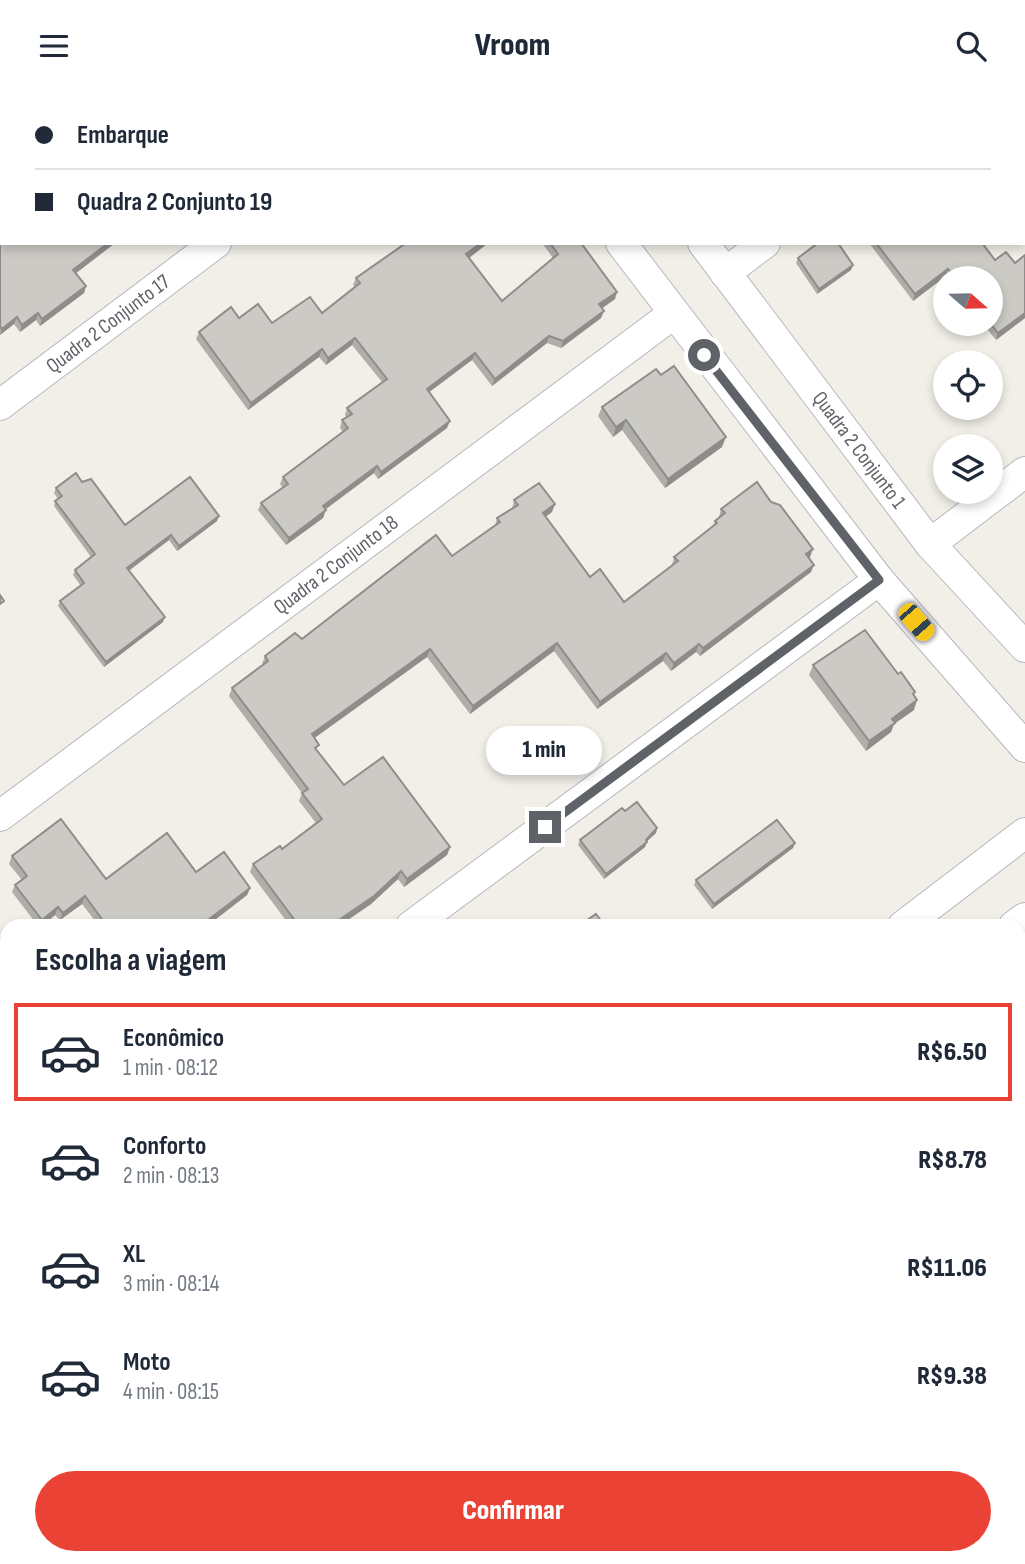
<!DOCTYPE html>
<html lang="pt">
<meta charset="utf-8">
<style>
body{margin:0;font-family:"Sofia Sans Condensed",sans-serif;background:#f6f6f7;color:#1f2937;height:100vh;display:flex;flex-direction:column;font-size:26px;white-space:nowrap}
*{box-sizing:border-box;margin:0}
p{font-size:23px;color:#747a83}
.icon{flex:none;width:38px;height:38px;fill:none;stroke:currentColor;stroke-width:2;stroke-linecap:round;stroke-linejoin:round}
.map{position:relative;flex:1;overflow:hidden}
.details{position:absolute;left:0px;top:828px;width:1026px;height:646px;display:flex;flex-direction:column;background:#fff;border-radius:21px 21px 0 0;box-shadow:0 4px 10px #0003}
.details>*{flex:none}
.banner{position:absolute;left:0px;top:0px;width:1026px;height:154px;box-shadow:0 4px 10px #0003;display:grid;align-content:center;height:154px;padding:0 35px;background:#fff}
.needle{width:46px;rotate:110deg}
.buttons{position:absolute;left:933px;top:175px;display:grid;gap:14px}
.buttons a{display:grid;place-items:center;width:70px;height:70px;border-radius:50%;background:#fff;box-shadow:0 4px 10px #0003;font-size:35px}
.end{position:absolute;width:32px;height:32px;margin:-16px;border:9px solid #5f6368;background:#fff;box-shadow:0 0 0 4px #fff}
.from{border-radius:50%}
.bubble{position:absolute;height:49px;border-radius:24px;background:#fff;box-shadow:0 4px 10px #0003;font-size:23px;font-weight:800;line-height:49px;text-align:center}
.car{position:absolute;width:21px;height:42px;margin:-21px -10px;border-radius:9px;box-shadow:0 0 5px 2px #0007;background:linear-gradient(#f5c518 24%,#345 0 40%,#f5c518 0 76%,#345 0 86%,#f5c518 0)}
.banner b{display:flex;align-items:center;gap:24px;height:66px;font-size:26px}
.banner b+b{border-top:2px solid #e0e1e3}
.banner i{width:18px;height:18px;background:#1f2937}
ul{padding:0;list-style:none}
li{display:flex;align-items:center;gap:21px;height:98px;margin:0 14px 10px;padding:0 21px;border:4px solid transparent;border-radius:0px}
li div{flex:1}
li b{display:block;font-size:26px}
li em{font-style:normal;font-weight:800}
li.selected{border-color:#ea4335}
li>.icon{width:63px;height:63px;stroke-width:1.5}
h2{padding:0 35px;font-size:32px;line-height:84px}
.cta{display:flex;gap:14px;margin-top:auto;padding:14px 35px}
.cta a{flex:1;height:80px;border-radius:42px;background:#ea4335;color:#fff;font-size:28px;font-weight:800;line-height:80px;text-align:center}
header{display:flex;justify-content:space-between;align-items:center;height:91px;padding:0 35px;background:#fff;font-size:32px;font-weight:800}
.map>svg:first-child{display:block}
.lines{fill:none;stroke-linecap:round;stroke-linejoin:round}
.minor-casing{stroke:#b5b8bc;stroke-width:32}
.minor{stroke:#fff;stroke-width:30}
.wall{fill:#afaea9}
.shaded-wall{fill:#8f8d8a}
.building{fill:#cccac5;stroke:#8f8d8a;stroke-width:2}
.route{stroke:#5f6368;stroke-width:9}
.labels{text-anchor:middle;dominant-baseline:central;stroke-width:5;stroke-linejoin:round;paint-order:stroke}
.street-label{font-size:21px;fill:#5f6368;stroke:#fff}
</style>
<header><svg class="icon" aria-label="menu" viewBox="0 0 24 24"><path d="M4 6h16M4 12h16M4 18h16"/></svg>Vroom<svg class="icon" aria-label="search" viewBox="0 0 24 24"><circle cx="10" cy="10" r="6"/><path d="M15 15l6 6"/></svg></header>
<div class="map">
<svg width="1025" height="1473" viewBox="0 0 1025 1473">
<rect width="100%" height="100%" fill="#f1efe8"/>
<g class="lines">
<defs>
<g id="minor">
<polyline points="509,0 510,2"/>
<polyline points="589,0 590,2"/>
<polyline points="416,2 418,0"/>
<polyline points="966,2 968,0"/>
<polyline points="621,152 879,489 1025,656"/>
<polyline points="703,152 930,453 1025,556"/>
<polyline points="725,182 765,152"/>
<polyline points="0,314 216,152"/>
<polyline points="930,453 1025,381"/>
<polyline points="0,725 673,223"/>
<polyline points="411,835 879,489"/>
<polyline points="903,835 1025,742"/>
<polyline points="1014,835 1025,827"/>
<polyline points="0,1139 7,1134"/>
<polyline points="1018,1207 1025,1202"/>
<polyline points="54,1473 63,1466"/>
<polyline points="147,1473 156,1466"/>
<polyline points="665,1473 673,1466"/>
</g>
</defs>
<use href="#minor" class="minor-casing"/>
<use href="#minor" class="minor"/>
</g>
<g class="wall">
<polygon points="22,0 94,0 94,2 24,2"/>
<polygon points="0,135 2,152 115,152 76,182 86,195 84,202 40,235 36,229 20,241 14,233 0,244"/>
<polygon points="488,152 469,167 502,210 553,167 542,152 581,152 615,208 602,217 601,227 561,257 547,252 492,295 472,269 429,301 447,337 378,388 374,382 325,419 323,427 286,454 258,419 261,412 283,397 280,393 283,386 343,341 340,337 342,329 346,326 345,324 347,317 382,291 352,254 326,274 319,266 248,319 196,248 199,241 239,227 272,232 322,222 355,196 353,194 356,187"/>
<polygon points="869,152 982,152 1025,227 996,249 983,233 990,233 990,187 948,187 946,185 913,210"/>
<polygon points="798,167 853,174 851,179 817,203 796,172"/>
<polygon points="661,284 722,356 665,397 622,339 613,346 598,325 602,316"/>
<polygon points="82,391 125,434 217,430 177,460 169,449 129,480 163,531 104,576 58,515 60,510 81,495 73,484 75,479 91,466 54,415 55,410 58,408 54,402 56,397"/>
<polygon points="514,409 552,421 545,426 590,486 624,511 672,474 674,466 713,435 715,430 719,426 721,418 810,466 809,467 811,481 700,565 696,561 671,580 663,570 597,618 554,560 470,623 427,566 314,647 317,659 344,694 450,756 447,764 404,796 398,788 371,813 339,835 290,835 250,781 253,773 282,758 316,732 299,710 302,702 229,605 232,597 263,574 262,573 265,565 302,548 452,465 495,435 497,427 512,418"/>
<polygon points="813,574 898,583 915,601 914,604 914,619 894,633 891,641 866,660 809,584"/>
<polygon points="625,720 657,737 656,742 647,750 645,756 604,788 578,754 580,749"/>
<polygon points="795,752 793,757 712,818 694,794 696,789"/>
<polygon points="12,765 106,788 196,781 250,797 247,804 207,835 99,835 82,813 60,829 55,824 42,835 38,835 12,801 15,794 22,789 9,773"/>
<polygon points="1025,994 1025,1032 1018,1024 1018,999"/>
<polygon points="7,1241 7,1315 0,1306 0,1246"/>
<polygon points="407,1466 602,1466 593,1473 412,1473"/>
</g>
<g class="shaded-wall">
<polygon points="108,152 115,152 71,186 73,179"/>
<polygon points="481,152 488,152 464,171 466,163"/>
<polygon points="853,174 851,179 817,203 819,198"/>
<polygon points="948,178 946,185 913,210 915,203"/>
<polygon points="86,195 84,202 40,235 42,228"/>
<polygon points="617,201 615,208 597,221 599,213"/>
<polygon points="604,220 601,227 561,257 563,250"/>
<polygon points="38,222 36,229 20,241 22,234"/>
<polygon points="1025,222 1025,227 996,249 998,242"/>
<polygon points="17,226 14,233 0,244 2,238"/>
<polygon points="549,245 547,252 492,295 495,288"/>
<polygon points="355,247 352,254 326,274 328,267"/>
<polygon points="322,258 319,266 248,319 251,312"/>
<polygon points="475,262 472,269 424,305 427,298"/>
<polygon points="626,329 622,339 613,346 616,336"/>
<polygon points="450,330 447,337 378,388 381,381"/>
<polygon points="726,346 722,356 665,397 668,388"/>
<polygon points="377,375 374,382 320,422 323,415"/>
<polygon points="555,413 552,421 540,430 543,422"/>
<polygon points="326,419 323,427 286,454 289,447"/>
<polygon points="219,425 217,430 177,460 179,455"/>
<polygon points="171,444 169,449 125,482 127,477"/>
<polygon points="813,458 810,466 803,471 806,463"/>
<polygon points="814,474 811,481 700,565 703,557"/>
<polygon points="165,526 163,531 104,576 106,571"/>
<polygon points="557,552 554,560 470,623 473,615"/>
<polygon points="699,553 696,561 671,580 674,572"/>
<polygon points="430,558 427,566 309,651 312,643"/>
<polygon points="666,562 663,570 597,618 600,611"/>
<polygon points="917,609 914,619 894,633 891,641 866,660 869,650 892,628"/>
<polygon points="657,737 656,742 644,753 646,749"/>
<polygon points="647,751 645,756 604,788 606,783"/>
<polygon points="795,752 793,757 712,818 714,813"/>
<polygon points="450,756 447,764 404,796 407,788"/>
<polygon points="401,780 398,788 371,813 339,835 330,835"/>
<polygon points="250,797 247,804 207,835 200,835"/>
<polygon points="85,805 82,813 60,829 63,822"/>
<polygon points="58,816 55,824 42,835 40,835 42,829"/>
<polygon points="7,913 7,919 0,924 0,918"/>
<polygon points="7,1085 7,1091 0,1096 0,1090"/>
<polygon points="1025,1145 1025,1149 1018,1154 1018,1150"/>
<polygon points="1025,1383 1025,1387 1018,1392 1018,1388"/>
<polygon points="594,1466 602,1466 593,1473 585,1473"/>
</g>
<g class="building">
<polygon points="33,0 94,0 92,2 35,2"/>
<polygon points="637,0 714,0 714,2 638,2"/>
<polygon points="2,134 2,152 108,152 73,179 86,195 42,228 38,222 22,234 17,226 2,238 0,235 0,135"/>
<polygon points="406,152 481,152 466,163 502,210 558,163 550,152 581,152 617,201 599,213 604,220 563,250 549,245 495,288 475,262 427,298 450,330 381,381 377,375 323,415 326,419 289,447 261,412 288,393 283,386 348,337 342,329 352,323 347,317 387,288 355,247 328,267 322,258 251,312 199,241 231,216 239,227 258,213 272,232 310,206 322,222 360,192 356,187"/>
<polygon points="818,152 838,152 853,174 819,198 798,167"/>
<polygon points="876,152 982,152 995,169 1006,161 1015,172 1025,164 1025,222 998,242 990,232 990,187 955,187 948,178 915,203"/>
<polygon points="674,275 726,346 668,388 626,329 616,336 602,316 656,278 661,284"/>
<polygon points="76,382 82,391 91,388 125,434 190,386 219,425 179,455 171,444 127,477 165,526 106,571 60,510 84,492 75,479 95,463 55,410 62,405 56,397"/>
<polygon points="757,391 771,411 780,414 813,458 806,463 814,474 703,557 699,553 674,572 666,562 600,611 557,552 473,615 430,558 312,643 319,654 315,657 344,694 383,666 450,756 407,788 401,780 374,805 330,835 299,835 253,773 280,755 282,758 322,728 302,702 308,698 232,597 268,570 265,565 295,542 302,548 436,444 452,465 500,431 497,427 518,414 514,409 539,392 555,413 543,422 590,486 600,478 624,511 678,470 674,466 717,432 715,430 725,422 721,418"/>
<polygon points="0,504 4,510 0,513"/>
<polygon points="865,539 898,583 901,581 915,601 913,603 917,609 892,628 895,632 869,650 813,574"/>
<polygon points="637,711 657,737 646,749 647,751 606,783 580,749 622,717 625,720"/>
<polygon points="61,728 106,788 167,742 196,781 224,761 250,797 200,835 107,835 85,805 63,822 58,816 42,829 15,794 27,785 12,765"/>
<polygon points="777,729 795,752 714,813 696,789"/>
<polygon points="596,823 605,835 579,835"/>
<polygon points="7,842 7,913 0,918 0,848"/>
<polygon points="1025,994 1025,1025 1018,1016 1018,999"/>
<polygon points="7,1035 7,1085 0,1090 0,1041"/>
<polygon points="1025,1072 1025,1145 1018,1150 1018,1077"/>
<polygon points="7,1241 7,1308 0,1298 0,1246"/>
<polygon points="1025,1341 1025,1383 1018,1388 1018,1346"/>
<polygon points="416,1466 594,1466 585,1473 421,1473"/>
<polygon points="826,1466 897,1466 902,1473 816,1473"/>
<polygon points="921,1466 938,1466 943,1473 912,1473"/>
</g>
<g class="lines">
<polyline class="route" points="545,736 879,489 704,264"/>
</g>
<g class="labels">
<g class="street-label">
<text transform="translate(108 233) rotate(-37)">Quadra 2 Conjunto 17</text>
<text transform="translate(859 359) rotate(53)">Quadra 2 Conjunto 1</text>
<text transform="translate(336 474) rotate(-37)">Quadra 2 Conjunto 18</text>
</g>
</g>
</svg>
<div class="buttons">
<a><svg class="needle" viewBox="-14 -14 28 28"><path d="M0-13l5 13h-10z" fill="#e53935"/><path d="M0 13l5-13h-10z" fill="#747a83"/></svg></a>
<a><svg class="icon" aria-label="locate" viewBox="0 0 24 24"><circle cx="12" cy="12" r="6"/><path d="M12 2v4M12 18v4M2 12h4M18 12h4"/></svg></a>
<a><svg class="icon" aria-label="layers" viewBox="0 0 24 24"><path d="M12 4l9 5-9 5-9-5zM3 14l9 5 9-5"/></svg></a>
</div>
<i class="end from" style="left:704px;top:264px"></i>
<i class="end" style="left:545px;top:736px"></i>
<div class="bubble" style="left:486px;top:635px;width:116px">1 min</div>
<i class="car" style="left:916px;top:531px;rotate:139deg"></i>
<div class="banner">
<b><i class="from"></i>Embarque</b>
<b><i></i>Quadra 2 Conjunto 19</b>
</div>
<section class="details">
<h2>Escolha a viagem</h2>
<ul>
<li class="selected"><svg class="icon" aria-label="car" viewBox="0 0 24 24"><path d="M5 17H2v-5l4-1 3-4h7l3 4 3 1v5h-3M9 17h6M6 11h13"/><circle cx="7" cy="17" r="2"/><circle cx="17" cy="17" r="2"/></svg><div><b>Econômico</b><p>1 min · 08:12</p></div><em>R$6.50</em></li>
<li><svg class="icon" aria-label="car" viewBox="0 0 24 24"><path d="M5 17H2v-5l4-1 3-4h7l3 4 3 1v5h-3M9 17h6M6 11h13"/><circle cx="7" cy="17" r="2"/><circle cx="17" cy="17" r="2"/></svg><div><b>Conforto</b><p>2 min · 08:13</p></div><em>R$8.78</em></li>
<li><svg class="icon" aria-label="car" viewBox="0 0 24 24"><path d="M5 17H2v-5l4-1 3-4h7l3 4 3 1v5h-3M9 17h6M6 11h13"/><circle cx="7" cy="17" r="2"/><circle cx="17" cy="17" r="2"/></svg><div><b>XL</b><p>3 min · 08:14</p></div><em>R$11.06</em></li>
<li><svg class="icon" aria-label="car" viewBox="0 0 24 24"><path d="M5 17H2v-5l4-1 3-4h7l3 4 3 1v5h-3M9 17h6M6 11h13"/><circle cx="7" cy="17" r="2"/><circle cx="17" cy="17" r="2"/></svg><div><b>Moto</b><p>4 min · 08:15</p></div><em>R$9.38</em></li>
</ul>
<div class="cta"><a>Confirmar</a></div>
</section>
</div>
